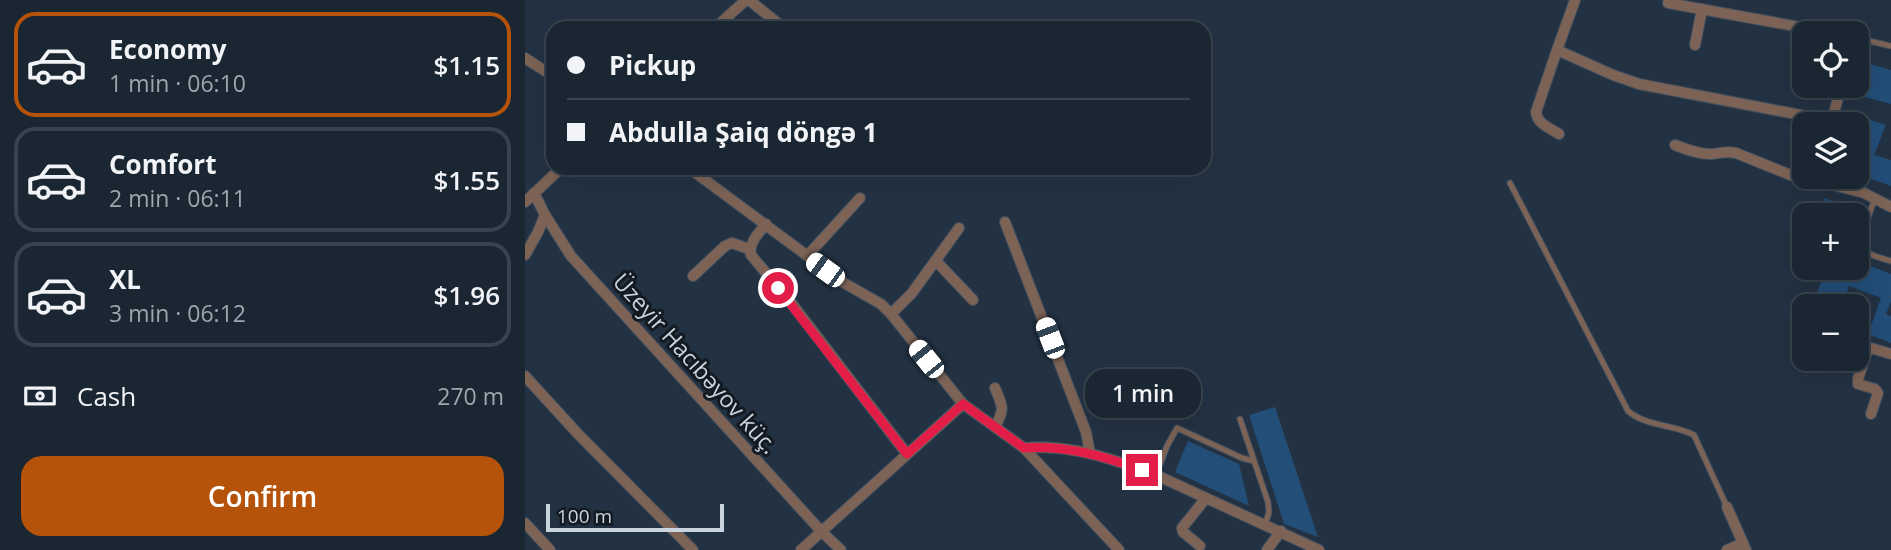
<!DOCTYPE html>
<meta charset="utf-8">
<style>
body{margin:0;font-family:"Open Sans",sans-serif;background:#232e3a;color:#f1f3f6;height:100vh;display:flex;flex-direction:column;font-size:26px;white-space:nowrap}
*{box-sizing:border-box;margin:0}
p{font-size:23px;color:#9fa5ac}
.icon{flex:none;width:38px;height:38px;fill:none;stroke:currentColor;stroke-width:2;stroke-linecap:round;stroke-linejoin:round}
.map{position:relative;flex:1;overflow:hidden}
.panel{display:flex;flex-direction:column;background:#1a2632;width:525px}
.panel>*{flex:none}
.guide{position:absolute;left:21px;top:21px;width:665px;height:154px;border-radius:21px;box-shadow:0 7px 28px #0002,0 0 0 2px #38434d;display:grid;align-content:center;height:154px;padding:0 21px;background:#1a2632}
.tools{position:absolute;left:1267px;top:21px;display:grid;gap:14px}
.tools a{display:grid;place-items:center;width:77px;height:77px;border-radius:14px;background:#1a2632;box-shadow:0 7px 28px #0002,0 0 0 2px #38434d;font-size:35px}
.scale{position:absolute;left:21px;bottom:18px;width:178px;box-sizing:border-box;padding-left:7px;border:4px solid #cad4df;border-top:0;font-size:19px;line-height:24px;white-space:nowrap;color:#cad4df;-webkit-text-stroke:5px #131a21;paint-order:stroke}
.end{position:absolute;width:32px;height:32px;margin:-16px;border:9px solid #e11d48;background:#fff;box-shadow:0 0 0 4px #fff}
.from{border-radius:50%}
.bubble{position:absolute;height:49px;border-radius:21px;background:#1a2632;box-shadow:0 7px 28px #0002,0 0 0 2px #38434d;font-size:23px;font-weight:600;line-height:49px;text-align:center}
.car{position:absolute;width:21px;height:42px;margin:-21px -10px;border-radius:9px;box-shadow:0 0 5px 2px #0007;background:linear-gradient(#fff 24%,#345 0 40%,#fff 0 76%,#345 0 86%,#fff 0)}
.guide b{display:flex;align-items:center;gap:24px;height:66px;font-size:26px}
.guide b+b{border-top:2px solid #38434d}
.guide i{width:18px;height:18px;background:#f1f3f6}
ul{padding:12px 0 0;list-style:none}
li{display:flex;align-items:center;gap:21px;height:105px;margin:0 14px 10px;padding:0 7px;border:4px solid #38434d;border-radius:21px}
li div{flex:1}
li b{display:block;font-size:26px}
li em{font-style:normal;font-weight:600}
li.current{border-color:#b45309}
li>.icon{width:63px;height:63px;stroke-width:1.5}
.pay{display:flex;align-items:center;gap:18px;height:77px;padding:0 21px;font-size:26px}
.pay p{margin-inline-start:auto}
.action{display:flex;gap:14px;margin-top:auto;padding:14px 21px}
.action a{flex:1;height:80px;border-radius:21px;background:#b45309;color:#fff;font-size:28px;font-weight:600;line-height:80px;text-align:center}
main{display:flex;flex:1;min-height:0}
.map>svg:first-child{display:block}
.building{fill:#224e78}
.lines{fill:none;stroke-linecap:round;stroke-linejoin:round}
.lane-casing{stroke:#414f5f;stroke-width:7}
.street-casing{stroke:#414f5f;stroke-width:12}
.lane{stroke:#7c6356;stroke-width:5}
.street{stroke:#7c6356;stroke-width:10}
.route{stroke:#e11d48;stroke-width:9}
.labels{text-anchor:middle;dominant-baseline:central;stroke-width:6;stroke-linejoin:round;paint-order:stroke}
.street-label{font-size:23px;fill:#cad4df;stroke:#131a21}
</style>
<main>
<section class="panel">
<ul>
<li class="current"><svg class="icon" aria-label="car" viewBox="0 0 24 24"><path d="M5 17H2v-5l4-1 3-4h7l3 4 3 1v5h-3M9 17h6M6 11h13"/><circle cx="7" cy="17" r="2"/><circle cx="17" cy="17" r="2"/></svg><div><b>Economy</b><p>1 min · 06:10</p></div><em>$1.15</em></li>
<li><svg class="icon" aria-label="car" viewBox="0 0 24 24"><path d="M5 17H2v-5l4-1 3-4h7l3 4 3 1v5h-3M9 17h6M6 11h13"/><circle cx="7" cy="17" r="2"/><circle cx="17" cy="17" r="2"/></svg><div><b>Comfort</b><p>2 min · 06:11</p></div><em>$1.55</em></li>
<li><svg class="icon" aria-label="car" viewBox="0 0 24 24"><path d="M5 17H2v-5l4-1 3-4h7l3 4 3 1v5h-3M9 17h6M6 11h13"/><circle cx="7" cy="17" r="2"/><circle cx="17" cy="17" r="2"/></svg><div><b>XL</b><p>3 min · 06:12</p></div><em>$1.96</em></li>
</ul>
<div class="pay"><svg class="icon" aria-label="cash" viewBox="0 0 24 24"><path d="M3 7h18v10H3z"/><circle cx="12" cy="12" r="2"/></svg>Cash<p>270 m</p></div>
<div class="action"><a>Confirm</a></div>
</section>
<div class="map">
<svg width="1366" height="550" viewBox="0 0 1366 550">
<rect width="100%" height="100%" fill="#233243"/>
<g class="building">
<polygon points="1342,63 1366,70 1366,104 1333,95"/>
<polygon points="1334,116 1361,125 1349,155 1366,160 1366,186 1332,174 1332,121"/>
<polygon points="1299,198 1340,212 1338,215 1293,215"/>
<polygon points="1332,261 1366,274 1366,301 1361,314 1366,316 1366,343 1343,334 1356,298 1324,286 1318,302 1292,293 1301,268 1332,268"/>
<polygon points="750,407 793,537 759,524 724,415"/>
<polygon points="663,441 714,464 724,506 650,472"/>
</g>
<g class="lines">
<defs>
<g id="lane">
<polyline points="1332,38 1366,46"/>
<path d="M 985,183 L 1103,411 C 1122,427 1148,424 1169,435 L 1202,507"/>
<path d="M 1350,198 L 1335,241 C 1337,255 1354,257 1366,261"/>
<polyline points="715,419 743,502 744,512 740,525"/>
<polyline points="631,475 642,446 652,428 717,458 729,461"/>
</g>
<g id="street">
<polyline points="224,0 259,28"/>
<polyline points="1050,0 1032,50 1088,75 1114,84 1307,121 1306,124"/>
<polyline points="1143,3 1308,33"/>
<polyline points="190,28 221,0"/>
<polyline points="1170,45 1177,9"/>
<path d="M 1032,50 L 1011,112 C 1012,124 1025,128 1034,134"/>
<polyline points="0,58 28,76"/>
<polyline points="1307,121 1316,86"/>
<path d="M 1150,145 C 1161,149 1175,155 1187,154 C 1196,153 1202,151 1211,153 L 1268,176 L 1296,182"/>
<polyline points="164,168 319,283 356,304 366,314 438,404 499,448 594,550"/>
<polyline points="1297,177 1296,182 1339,193 1366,207"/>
<polyline points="9,193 20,215 46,256 296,531 316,550"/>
<polyline points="0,202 36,168"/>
<polyline points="480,222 561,432 565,453"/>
<path d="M 241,224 C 234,233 223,243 226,255 L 267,304 L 382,454"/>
<polyline points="0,255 13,232 20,215"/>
<polyline points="282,256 335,198"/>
<polyline points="411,261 448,300"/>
<polyline points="168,276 200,246 207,243 224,249"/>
<polyline points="366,314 387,293 434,228"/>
<polyline points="0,376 54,435 168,550"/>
<polyline points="1346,414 1353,393 1350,389 1333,384 1333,379 1342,352 1346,348 1366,354"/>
<path d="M 470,427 C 480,409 478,407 470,388"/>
<path d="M 499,448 C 545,444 588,459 631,475 L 794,550"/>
<polyline points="1202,507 1221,550"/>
<polyline points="0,523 25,550"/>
<polyline points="675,546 658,532 657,528 681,498"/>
<polyline points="276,550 438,404"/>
<polyline points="742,550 756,531"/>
<polyline points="1202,550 1218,543"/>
</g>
</defs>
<use href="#lane" class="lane-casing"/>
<use href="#street" class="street-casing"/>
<use href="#lane" class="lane"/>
<use href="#street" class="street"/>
</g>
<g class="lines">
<path class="route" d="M 253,288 L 382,454 L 438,404 L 499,448 C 540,445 579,456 617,470"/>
</g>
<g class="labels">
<g class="street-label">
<text transform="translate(171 363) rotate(48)">Üzeyir Hacıbəyov küç.</text>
</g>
</g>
</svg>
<div class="tools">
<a><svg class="icon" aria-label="locate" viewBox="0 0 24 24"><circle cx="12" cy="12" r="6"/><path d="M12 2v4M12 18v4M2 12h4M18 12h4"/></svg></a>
<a><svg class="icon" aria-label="layers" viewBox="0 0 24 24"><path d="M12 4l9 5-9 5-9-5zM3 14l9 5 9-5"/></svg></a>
<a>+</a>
<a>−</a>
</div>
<div class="scale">100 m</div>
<i class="end from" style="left:253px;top:288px"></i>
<i class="end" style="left:617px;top:470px"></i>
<div class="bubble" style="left:560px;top:369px;width:116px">1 min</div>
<i class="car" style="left:300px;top:270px;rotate:306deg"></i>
<i class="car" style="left:525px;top:338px;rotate:339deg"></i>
<i class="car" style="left:401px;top:359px;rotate:321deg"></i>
<div class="guide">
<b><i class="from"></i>Pickup</b>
<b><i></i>Abdulla Şaiq döngə 1</b>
</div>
</div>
</main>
